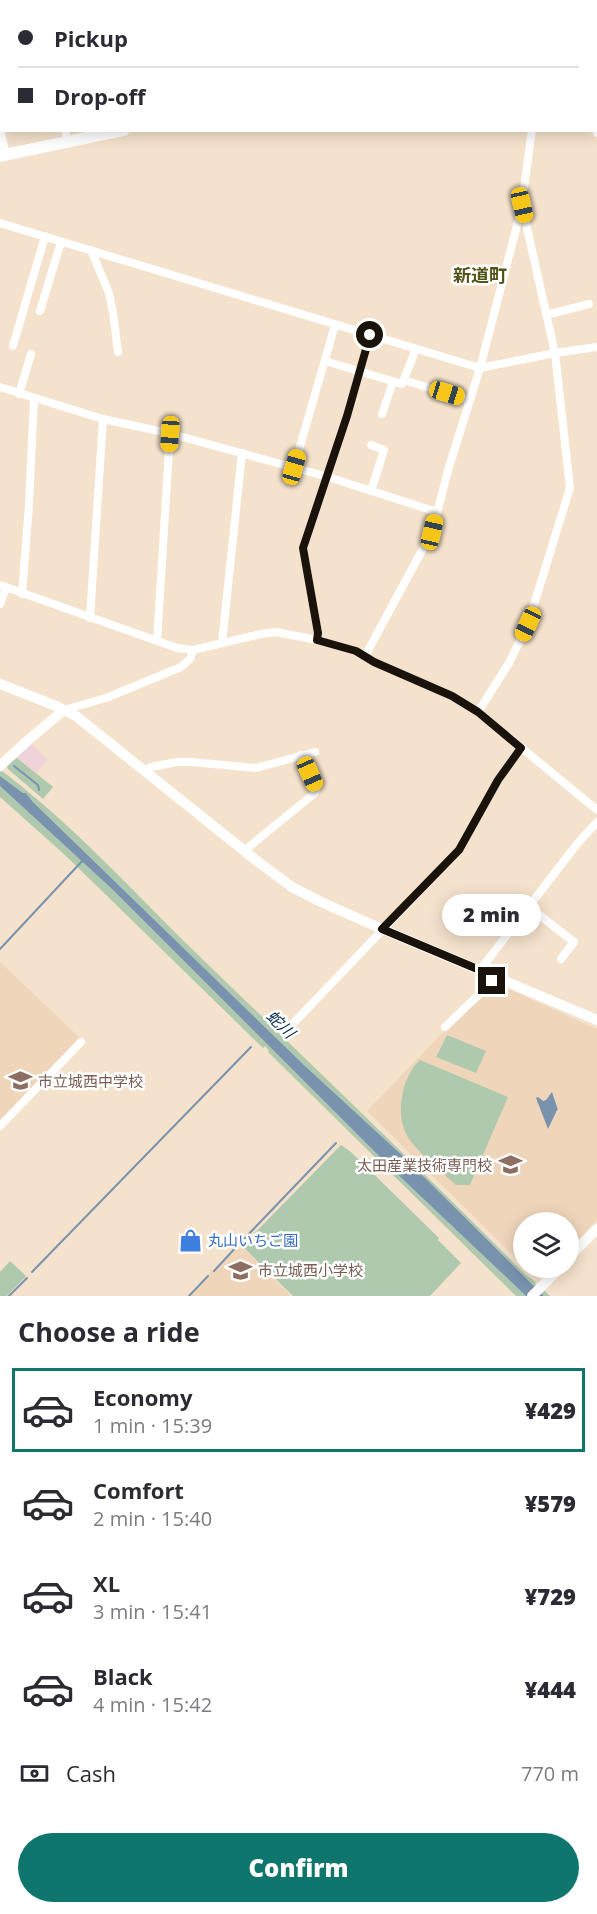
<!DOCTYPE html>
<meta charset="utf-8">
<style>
body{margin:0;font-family:"Open Sans","Noto Sans JP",sans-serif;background:#f2f2f3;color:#2b2b33;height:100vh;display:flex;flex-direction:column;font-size:22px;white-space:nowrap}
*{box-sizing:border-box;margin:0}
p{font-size:20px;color:#7c7c81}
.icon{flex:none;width:33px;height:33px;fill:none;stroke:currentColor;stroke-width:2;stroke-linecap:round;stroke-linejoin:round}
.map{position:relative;height:1296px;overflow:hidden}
.drawer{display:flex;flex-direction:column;background:#fff;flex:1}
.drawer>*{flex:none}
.banner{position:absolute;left:0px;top:0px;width:597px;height:132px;box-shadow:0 3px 15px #0003;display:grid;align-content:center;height:132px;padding:0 18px;background:#fff}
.fabs{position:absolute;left:513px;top:1212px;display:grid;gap:12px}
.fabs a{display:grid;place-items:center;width:66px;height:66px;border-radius:50%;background:#fff;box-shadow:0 3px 15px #0003;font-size:30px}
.end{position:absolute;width:27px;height:27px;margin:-14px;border:8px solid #1a130c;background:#fff;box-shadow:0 0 0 3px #fff}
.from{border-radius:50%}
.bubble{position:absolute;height:42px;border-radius:21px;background:#fff;box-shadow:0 3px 15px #0003;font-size:20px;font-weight:800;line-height:42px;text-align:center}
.car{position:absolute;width:18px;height:36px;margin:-18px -9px;border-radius:8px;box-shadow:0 0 4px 2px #0007;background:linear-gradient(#f5c518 24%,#345 0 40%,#f5c518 0 76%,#345 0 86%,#f5c518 0)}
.banner b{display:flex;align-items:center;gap:21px;height:57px;font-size:22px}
.banner b+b{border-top:2px solid #e1e1e2}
.banner i{width:15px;height:15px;background:#2b2b33}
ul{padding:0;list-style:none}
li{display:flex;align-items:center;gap:18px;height:84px;margin:0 12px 9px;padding:0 6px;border:3px solid transparent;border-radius:0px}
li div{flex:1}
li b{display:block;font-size:22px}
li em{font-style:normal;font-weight:800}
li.active{border-color:#0f766e}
li>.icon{width:54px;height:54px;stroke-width:1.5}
h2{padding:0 18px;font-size:27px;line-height:72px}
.pay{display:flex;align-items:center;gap:15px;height:66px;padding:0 18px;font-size:22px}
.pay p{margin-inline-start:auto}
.action{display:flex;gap:12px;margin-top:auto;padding:12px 18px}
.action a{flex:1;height:69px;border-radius:36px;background:#0f766e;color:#fff;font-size:24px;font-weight:800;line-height:69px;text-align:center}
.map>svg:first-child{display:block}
.commercial{fill:#eed4da}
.built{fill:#efd6bb}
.green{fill:#aec9ae}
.water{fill:#7992ae}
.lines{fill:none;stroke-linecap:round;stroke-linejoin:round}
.stream{stroke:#7992ae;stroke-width:2}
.street{stroke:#fff;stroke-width:8}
.secondary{stroke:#fff;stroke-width:10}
.primary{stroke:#fff;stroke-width:12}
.route{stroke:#1a130c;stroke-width:8}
.labels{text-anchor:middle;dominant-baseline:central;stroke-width:5;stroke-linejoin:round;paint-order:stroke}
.education-label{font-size:15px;fill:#785e54;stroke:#fff;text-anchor:start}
.shop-label{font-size:15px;fill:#366cbe;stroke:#fff;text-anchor:start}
.water-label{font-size:16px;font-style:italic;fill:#012a50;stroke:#fff}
.quarter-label{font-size:18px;font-weight:bold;fill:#525419;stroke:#fff}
</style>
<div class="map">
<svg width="597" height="1296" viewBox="0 0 597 1296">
<rect width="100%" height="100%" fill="#f5e2cc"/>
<polygon class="commercial" points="32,744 48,760 36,773 17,757"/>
<g class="built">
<polygon points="0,962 79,1037 79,1041 0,1122"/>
<polygon points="495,983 597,1029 597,1220 569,1249 568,1222 524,1222 523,1265 367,1111 445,1030"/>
<polygon points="240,1245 291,1296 190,1296 209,1277 207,1275 212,1270 214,1271"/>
<polygon points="526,1268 550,1268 540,1278"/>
</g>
<g class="green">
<polygon points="17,758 53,787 43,799 8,769 6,765 12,759 14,760"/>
<path d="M 2,771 C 71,823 132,890 194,951 C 305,1058 416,1165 525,1274 L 536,1282 L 535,1284 L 542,1290 L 544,1290 L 550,1296 L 544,1296 L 405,1158 L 304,1065 L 33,802 L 26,793 L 23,793 L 0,776 L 0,772 Z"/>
<polygon points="0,786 113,890 393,1170 526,1296 516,1296 268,1052 269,1051 265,1046 263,1048 66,856 0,797"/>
<polygon points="447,1035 486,1051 476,1073 436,1057"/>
<path d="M 420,1060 L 508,1097 L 470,1185 L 456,1185 C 443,1173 418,1152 409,1139 C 394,1116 401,1078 420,1060 Z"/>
<polygon points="341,1145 351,1152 439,1238 438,1240 461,1263 430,1296 293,1296 242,1246"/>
<polygon points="10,1261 26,1276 7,1296 0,1296 0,1272"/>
</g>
<g class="water">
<polygon points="0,776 23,793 26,793 33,802 304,1065 405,1158 544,1296 526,1296 393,1170 113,890 0,786"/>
<polygon points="552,1092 558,1110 557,1110 548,1129 536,1098 538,1097 543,1101 546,1100"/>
</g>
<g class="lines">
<g class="stream">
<polyline points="547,0 548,2"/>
<polyline points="596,86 597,88"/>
<polyline points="14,766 38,785 39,790"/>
<polyline points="0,949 84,859"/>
<polyline points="243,1240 336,1143"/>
<polyline points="214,1271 238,1245"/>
<polyline points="32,1272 251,1047"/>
<polyline points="9,1296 27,1278"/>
<polyline points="189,1296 208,1276"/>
</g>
<g class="street">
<polyline points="38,0 39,2"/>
<polyline points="242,0 242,2"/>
<polyline points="445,0 446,2"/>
<polyline points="552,0 553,2"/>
<polyline points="565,0 566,2"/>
<polyline points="81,2 88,0"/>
<polyline points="432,2 440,0"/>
<polyline points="0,19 2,18"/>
<polyline points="596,19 597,18"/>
<polyline points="0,129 6,155"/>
<polyline points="65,130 68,142"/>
<polyline points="596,130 597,133"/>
<polyline points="0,223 480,368 555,353 597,347"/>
<polyline points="91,250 109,293 113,313 118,352"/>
<polyline points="40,311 61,242"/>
<polyline points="546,315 589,304"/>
<polyline points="13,346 45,236"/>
<polyline points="325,361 402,384 416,349"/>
<polyline points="404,380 468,400"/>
<polyline points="0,387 103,419 168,433 328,477 437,512"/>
<polyline points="19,394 31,354"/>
<polyline points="382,414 393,382"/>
<polyline points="371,445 384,450 371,491"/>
<polyline points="294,467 335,325"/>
<polyline points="0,585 177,648 193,650 261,634 276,632 317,640 356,651 374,662 452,696 478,712 597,810"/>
<polyline points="22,594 29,505 34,398"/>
<polyline points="0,604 6,588"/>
<polyline points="90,618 103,419"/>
<polyline points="317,640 318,633 303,548 347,416 370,335"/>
<polyline points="157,641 170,434"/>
<polyline points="222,643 242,453"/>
<polyline points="365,656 432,532 449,467 480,368 521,210 532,130"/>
<polyline points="64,710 106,698 181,667 190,659 193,650"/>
<polyline points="478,712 509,663 528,624 570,488 555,353 523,210"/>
<polyline points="145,771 151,767 177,762 191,762 256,768 315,752"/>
<polyline points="245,850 315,793 316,789 301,755"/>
<polyline points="529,907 574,942 561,959"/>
<polyline points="480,970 577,844 597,822"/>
<polyline points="445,1027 491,983 494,976"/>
<polyline points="284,1033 459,850 498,780 521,748"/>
<polyline points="0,1126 81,1042"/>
</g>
<g class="secondary">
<polyline points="0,684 56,706 76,716 257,861 292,887 321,902 382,929 597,1020"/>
<polyline points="0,766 27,741 64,710"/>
<polyline points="568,1258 597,1229"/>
<polyline points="532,1296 560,1268"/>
</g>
<g class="primary">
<polyline points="596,33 597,32"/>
<polyline points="0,156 124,130"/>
</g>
</g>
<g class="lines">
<polyline class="route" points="370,335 347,416 303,548 318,633 317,640 356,651 374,662 452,696 478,712 521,748 498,780 459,850 382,929 494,976 492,981"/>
</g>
<defs>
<symbol id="school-bare" viewBox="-9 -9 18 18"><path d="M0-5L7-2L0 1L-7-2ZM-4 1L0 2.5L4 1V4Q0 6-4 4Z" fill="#8d6e63" stroke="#fff" stroke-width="2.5" paint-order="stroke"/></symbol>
<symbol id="shop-bare" viewBox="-9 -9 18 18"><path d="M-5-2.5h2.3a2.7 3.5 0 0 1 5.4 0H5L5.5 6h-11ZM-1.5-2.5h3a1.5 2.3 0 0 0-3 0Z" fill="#3f7fe0" stroke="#fff" stroke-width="2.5" paint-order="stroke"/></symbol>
</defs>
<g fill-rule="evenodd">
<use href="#school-bare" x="4" y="1064" width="33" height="33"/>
<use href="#school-bare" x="494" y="1148" width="33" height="33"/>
<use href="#shop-bare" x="174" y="1224" width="33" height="33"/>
<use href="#school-bare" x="224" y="1254" width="33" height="33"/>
</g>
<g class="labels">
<g class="education-label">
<text x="38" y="1081">市立城西中学校</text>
<text x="492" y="1165" text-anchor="end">太田産業技術専門校</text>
<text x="258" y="1270">市立城西小学校</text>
</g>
<g class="shop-label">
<text x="208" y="1240">丸山いちご園</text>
</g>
<g class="water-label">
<text transform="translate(281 1024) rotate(44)">蛇川</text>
</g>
<g class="quarter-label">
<text x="480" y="275">新道町</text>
</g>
</g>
</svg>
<div class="fabs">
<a><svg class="icon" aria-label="layers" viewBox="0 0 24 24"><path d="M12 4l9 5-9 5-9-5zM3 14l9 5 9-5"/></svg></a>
</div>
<i class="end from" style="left:370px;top:335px"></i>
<i class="end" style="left:492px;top:981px"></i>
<div class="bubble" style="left:442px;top:894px;width:99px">2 min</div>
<i class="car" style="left:522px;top:205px;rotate:167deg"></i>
<i class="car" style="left:447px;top:393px;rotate:107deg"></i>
<i class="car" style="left:170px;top:434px;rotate:184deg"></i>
<i class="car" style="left:294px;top:467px;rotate:16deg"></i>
<i class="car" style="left:432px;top:532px;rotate:13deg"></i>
<i class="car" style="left:528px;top:624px;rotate:205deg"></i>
<i class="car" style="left:310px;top:774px;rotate:156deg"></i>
<div class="banner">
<b><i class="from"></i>Pickup</b>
<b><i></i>Drop-off</b>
</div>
</div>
<section class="drawer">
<h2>Choose a ride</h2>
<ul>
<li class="active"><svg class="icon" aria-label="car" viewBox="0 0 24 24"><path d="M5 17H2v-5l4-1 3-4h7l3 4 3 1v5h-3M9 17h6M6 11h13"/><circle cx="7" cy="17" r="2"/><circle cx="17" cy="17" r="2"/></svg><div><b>Economy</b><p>1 min · 15:39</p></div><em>¥429</em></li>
<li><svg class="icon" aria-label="car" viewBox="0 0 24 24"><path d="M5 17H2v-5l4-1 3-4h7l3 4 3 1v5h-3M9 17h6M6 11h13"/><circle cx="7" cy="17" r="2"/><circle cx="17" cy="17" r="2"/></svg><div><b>Comfort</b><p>2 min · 15:40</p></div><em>¥579</em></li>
<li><svg class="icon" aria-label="car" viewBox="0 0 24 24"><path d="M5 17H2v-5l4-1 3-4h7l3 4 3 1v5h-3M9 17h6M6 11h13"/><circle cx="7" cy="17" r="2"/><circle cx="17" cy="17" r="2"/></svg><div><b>XL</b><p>3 min · 15:41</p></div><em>¥729</em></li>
<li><svg class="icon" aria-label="car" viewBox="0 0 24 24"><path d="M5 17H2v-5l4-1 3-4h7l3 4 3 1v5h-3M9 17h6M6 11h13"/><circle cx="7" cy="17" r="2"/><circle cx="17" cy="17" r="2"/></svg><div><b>Black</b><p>4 min · 15:42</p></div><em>¥444</em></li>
</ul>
<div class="pay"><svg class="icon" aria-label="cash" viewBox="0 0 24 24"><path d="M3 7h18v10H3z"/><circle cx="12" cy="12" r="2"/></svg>Cash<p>770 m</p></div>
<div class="action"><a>Confirm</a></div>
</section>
